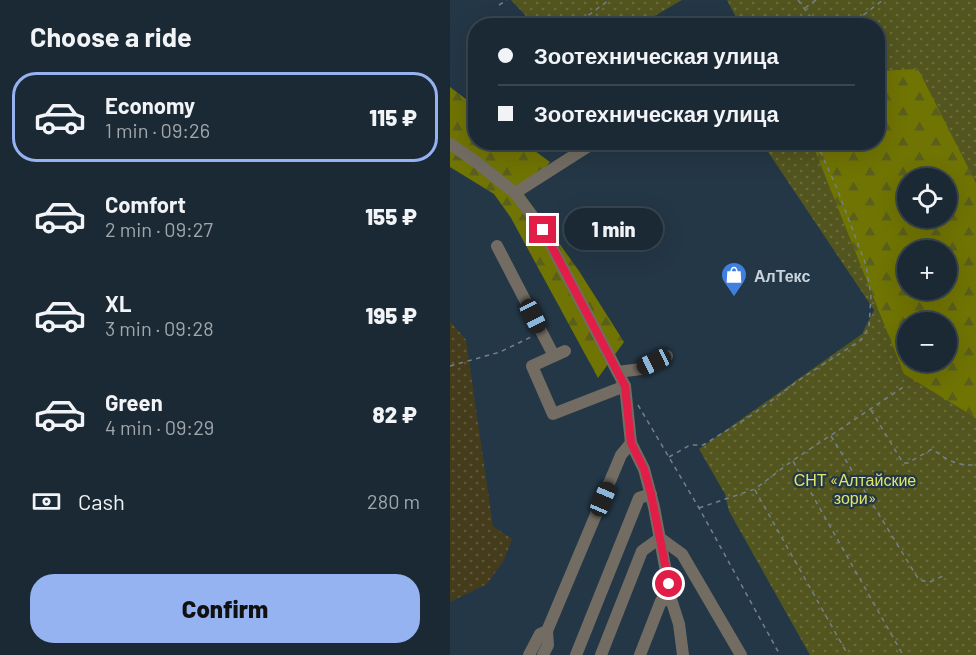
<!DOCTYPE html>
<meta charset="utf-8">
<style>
body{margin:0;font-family:Barlow,sans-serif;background:#283540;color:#f1f3f6;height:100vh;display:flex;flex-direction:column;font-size:22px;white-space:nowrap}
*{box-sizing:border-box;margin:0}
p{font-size:20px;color:#a0a6ac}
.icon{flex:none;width:33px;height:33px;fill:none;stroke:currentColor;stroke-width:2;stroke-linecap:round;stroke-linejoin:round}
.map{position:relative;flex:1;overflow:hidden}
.panel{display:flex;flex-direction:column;background:#1b2934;width:450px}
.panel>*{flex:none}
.top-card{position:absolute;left:18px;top:18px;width:417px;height:132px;border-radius:24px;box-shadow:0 6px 24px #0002,0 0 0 2px #39454f;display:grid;align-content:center;height:132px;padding:0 30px;background:#1b2934}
.tools{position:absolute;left:447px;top:168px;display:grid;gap:12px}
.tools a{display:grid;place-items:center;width:60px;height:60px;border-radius:50%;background:#1b2934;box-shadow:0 6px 24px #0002,0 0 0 2px #39454f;font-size:30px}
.end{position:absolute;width:27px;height:27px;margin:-14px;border:8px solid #e11d48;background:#fff;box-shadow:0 0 0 3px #fff}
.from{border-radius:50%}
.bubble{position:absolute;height:42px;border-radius:21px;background:#1b2934;box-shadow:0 6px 24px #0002,0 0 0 2px #39454f;font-size:20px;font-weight:800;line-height:42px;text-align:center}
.car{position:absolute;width:18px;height:36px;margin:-18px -9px;border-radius:8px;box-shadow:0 0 4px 2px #0007;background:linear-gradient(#222 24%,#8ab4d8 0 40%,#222 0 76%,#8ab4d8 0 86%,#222 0)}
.top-card b{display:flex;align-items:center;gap:21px;height:57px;font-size:22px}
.top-card b+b{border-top:2px solid #39454f}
.top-card i{width:15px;height:15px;background:#f1f3f6}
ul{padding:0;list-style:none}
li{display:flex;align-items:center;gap:18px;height:90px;margin:0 12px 9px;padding:0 18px;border:3px solid transparent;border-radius:24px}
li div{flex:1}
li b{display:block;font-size:22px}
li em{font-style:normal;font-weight:800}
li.on{border-color:#95b2f1}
li>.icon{width:54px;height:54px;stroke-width:1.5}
h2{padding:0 30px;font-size:27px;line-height:72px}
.pay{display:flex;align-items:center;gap:15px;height:66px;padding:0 30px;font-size:22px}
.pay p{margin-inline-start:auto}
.cta{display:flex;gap:12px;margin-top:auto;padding:12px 30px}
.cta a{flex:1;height:69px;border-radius:24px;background:#95b2f1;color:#111;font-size:24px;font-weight:800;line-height:69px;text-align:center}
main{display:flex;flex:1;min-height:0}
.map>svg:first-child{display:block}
.grass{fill:url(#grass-dots);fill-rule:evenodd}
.forest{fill:url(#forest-firs);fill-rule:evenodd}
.sand{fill:url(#sand-dots)}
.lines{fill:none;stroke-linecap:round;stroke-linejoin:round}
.path{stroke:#72818d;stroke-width:1.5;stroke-dasharray:4.5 4.5;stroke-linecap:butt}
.minor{stroke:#726c63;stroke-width:12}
.route{stroke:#e11d48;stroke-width:8}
.labels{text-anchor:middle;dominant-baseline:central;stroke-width:4.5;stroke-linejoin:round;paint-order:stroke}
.poi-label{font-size:16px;font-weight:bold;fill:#c8d4dd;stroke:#243746;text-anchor:start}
.park-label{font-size:16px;fill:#dfe76a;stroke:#243746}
</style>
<main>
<section class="panel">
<h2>Choose a ride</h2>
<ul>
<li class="on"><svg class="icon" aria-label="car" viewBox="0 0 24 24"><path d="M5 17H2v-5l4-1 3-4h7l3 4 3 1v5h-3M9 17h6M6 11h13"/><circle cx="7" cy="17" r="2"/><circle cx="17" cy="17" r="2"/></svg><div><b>Economy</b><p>1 min · 09:26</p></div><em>115 ₽</em></li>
<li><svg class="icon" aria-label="car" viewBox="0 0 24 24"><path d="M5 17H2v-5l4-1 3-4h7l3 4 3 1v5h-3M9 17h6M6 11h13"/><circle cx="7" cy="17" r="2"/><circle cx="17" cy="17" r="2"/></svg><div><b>Comfort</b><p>2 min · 09:27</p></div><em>155 ₽</em></li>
<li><svg class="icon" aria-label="car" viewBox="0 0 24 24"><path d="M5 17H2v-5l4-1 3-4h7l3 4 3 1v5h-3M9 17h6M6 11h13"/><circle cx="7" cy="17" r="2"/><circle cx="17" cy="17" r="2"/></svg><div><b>XL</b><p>3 min · 09:28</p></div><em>195 ₽</em></li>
<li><svg class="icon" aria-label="car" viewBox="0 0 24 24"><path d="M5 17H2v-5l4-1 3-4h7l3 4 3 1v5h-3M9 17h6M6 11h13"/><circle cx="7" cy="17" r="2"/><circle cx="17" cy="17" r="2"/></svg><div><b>Green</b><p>4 min · 09:29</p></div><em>82 ₽</em></li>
</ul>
<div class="pay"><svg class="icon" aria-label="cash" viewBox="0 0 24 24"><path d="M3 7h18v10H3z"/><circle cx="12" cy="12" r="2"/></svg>Cash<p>280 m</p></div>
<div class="cta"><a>Confirm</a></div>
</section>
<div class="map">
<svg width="526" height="655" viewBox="0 0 526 655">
<defs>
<pattern id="grass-dots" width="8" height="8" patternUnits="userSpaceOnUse" patternTransform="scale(1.5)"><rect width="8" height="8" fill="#52551e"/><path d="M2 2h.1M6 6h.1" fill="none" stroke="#696d3e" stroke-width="1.8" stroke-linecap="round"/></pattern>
<pattern id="forest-firs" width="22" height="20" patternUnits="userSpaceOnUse" patternTransform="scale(1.5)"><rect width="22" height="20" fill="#707403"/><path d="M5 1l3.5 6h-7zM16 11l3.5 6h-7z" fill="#5b5f1c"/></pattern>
<pattern id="sand-dots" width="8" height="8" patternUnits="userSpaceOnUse" patternTransform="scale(1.5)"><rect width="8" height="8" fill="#453c1c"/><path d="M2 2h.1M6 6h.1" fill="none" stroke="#5e573d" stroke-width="1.8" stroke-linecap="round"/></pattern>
</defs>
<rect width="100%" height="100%" fill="#243746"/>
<g class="grass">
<polygon points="61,0 232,0 189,25 70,25 77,17"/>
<path d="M 277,0 L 526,0 L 526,655 L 360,655 L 279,511 L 275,494 L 249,449 L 412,334 L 424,310 L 312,143 L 428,142 L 428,26 L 290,25 ZM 458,178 L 496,178 L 496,218 L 458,218 ZM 458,250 L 496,250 L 496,290 L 458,290 ZM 458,322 L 496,322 L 496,362 L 458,362 Z"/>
</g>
<g class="forest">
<path d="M 468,69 L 526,183 L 526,418 L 454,374 L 362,143 L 428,142 L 428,71 ZM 458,178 L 496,178 L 496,218 L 458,218 ZM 458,250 L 496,250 L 496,290 L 458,290 ZM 458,322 L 496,322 L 496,362 L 458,362 Z"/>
<polygon points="0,87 25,106 26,142 74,143 100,162 73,193 129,271 174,342 148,378 61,218 44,194 0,167"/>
</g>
<polygon class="sand" points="0,321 16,340 43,526 62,539 54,560 37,584 0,602"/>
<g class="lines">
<g class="path">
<polyline points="348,0 367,26"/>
<polyline points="49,5 57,0"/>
<polyline points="355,8 366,0"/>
<polyline points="124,26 159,0"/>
<polyline points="399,26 433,0"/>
<polyline points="0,366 50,352 81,337"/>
<polyline points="188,405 249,508 330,655"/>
<path d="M 421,410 L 453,463 L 458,463 L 482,449 C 497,460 507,466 526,465"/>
<polyline points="381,436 469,580 480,582 495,575"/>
<polyline points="219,457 240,445 253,445 302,415 352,378 411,340 419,327 421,296 416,265 386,186 366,142"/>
<polyline points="343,461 453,655"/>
<polyline points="305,490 398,655"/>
<polyline points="249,508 305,489 342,461 455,386"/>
</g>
<g class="minor">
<polyline points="0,144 25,161 65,193 93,230 175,386 181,443 194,469 204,507 221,599 229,624 233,655"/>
<polyline points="65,193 145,142"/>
<polyline points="47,246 104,356"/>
<polyline points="115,351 82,366 103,414 175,386"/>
<polyline points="168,372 191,369 217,356"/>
<polyline points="79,655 90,634 97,631 171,455 181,443"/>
<polyline points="93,655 98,645 97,631"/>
<polyline points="126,655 189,498 201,494"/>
<polyline points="151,655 192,551 210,538 232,554 291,655"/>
<polyline points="190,655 211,601 221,599"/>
</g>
</g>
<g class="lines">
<polyline class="route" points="93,230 175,386 181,443 194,469 201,494 219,584"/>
</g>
<defs>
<symbol id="shop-pin" viewBox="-11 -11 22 30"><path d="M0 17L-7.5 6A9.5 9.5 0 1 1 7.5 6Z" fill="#3f7fe0" stroke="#243746"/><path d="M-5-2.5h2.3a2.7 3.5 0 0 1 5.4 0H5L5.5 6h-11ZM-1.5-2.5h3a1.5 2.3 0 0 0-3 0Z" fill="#fff"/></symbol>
</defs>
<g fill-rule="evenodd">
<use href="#shop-pin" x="269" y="260" width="30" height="40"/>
</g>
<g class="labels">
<g class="poi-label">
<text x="304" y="275">АлТекс</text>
</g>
<g class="park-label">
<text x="405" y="479">СНТ «Алтайские<tspan x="405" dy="18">зори»</tspan></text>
</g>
</g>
</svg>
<div class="tools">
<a><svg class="icon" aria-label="locate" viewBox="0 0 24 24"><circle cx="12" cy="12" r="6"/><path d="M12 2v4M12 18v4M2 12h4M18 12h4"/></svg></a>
<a>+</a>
<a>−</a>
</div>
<i class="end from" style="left:219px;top:584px"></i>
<i class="end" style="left:93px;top:230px"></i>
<div class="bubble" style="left:114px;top:208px;width:99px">1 min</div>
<i class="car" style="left:83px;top:316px;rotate:153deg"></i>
<i class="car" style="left:204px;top:362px;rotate:245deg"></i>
<i class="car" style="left:153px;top:499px;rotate:23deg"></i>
<div class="top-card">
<b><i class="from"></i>Зоотехническая улица</b>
<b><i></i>Зоотехническая улица</b>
</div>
</div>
</main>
